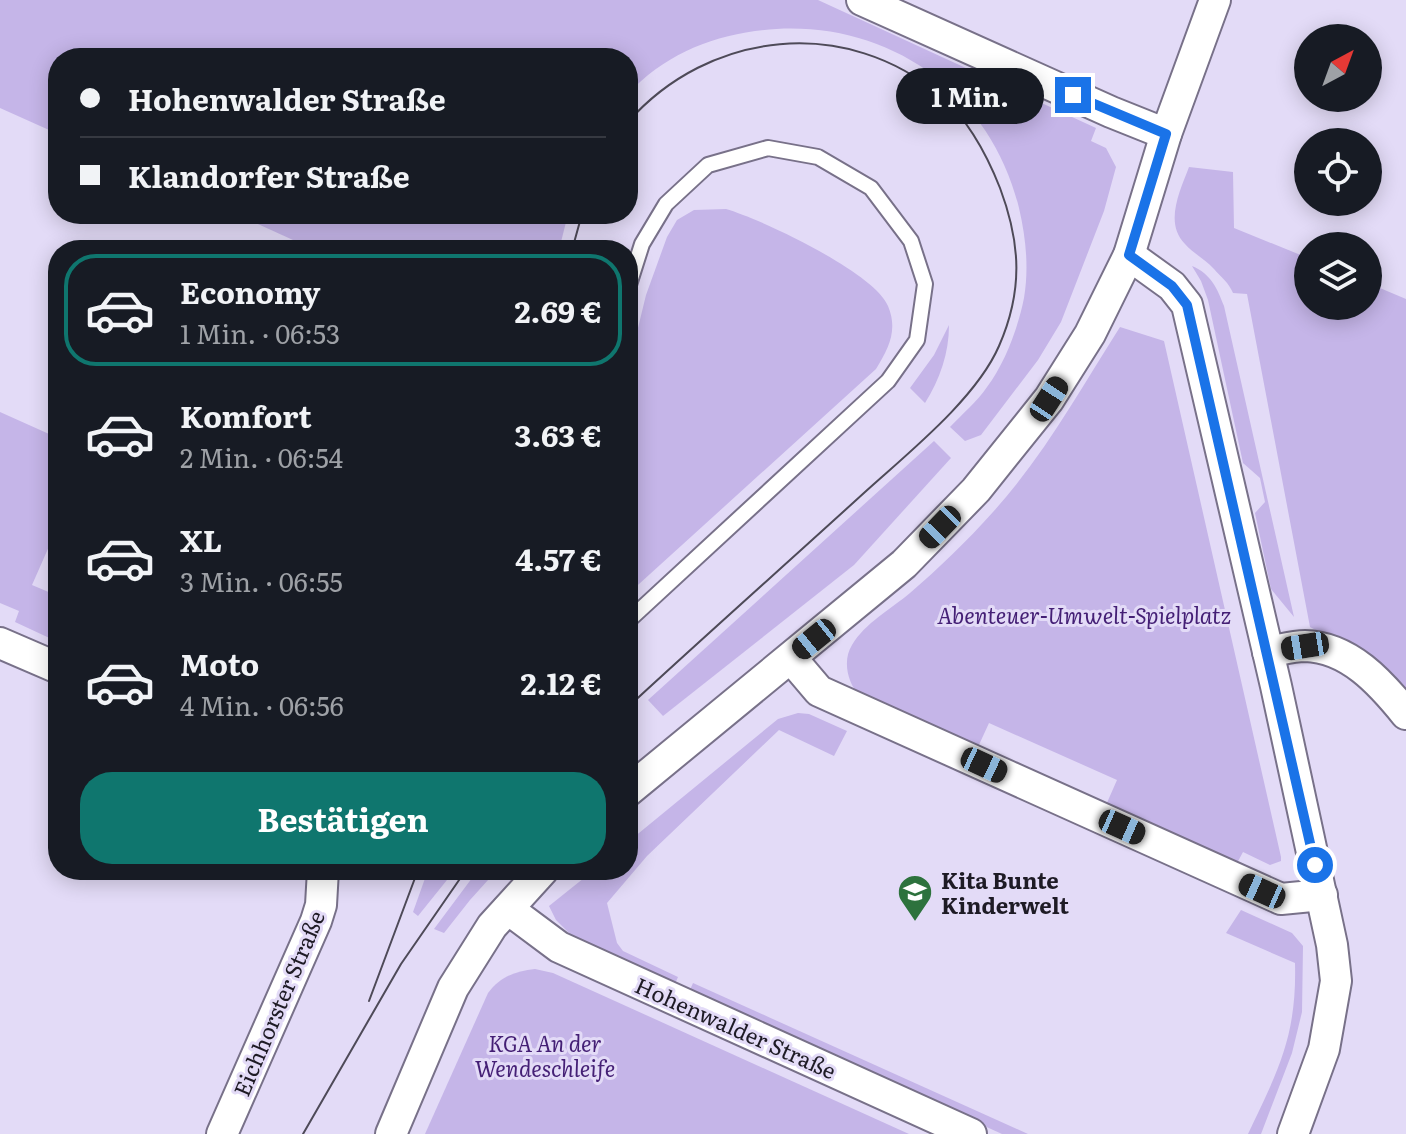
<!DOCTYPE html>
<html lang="de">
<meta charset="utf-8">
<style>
body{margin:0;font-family:Literata,serif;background:#242831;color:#f1f3f6;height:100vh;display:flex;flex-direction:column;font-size:30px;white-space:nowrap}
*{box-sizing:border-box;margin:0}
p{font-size:26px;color:#9ea1a6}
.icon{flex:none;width:44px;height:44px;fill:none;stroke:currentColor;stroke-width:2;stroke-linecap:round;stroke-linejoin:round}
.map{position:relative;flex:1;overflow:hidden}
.drawer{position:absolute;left:48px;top:240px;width:590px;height:640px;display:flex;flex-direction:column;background:#171b24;border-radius:32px;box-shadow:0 4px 20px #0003}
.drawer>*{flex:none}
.hud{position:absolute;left:48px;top:48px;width:590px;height:176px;border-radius:32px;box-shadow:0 4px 20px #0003;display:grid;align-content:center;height:176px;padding:0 32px;background:#171b24}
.needle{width:52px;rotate:41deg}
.tools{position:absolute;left:1294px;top:24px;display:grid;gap:16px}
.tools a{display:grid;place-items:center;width:88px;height:88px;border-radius:50%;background:#171b24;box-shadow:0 4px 20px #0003;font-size:40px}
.end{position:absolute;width:36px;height:36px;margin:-18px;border:10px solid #1a73e8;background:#fff;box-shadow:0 0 0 4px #fff}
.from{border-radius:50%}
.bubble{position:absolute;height:56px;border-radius:28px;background:#171b24;box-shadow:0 4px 20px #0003;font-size:26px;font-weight:700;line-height:56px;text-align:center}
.car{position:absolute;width:24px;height:48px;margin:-24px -12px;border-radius:10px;box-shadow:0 0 6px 2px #0007;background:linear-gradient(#222 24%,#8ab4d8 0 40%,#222 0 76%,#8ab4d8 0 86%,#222 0)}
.hud b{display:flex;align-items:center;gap:28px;height:76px;font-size:30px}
.hud b+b{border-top:2px solid #363941}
.hud i{width:20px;height:20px;background:#f1f3f6}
ul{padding:14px 0 0;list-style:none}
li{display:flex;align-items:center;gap:24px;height:112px;margin:0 16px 12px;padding:0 16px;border:4px solid transparent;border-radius:32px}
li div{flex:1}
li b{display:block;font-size:30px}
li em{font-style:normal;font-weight:700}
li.active{border-color:#0f766e}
li>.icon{width:72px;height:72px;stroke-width:1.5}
.button{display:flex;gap:16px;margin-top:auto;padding:16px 32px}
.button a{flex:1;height:92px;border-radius:32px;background:#0f766e;color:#fff;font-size:32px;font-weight:700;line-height:92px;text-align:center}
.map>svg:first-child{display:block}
.green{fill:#c5b5e8}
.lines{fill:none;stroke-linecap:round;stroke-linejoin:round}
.service-casing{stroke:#787189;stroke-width:18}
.minor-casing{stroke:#787189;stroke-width:34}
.service{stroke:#fff;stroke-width:14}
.minor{stroke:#fff;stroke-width:30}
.tram{stroke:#4e4a58;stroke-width:2}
.route{stroke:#1a73e8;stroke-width:10}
.labels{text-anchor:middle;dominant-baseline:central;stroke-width:6;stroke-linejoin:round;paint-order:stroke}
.park-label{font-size:22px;font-style:italic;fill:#441f75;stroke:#e3dbf7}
.poi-label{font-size:22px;font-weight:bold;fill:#1e1b25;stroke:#e3dbf7;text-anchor:start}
.street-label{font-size:22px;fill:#1e1b25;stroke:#e3dbf7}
</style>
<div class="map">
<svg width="1406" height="1134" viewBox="0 0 1406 1134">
<rect width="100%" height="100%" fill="#e3dbf7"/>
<g class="green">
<path d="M 0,0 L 818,0 L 1096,128 L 1091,141 L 1106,148 L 1116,167 L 1104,211 L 1061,322 L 1038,360 L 981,435 L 965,441 L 950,427 C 962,414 977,402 987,387 C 1005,363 1018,328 1024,298 C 1029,268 1026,238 1019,208 C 989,86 879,14 755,31 C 706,38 662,57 628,94 L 628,58 L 58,58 L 58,134 L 0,108 Z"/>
<path d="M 1189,167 L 1233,172 L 1234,228 L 1308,258 L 1308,306 L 1368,306 L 1368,283 L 1406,299 L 1406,700 L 1353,649 L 1310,627 L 1247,294 L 1233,293 C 1229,283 1221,277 1214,269 C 1205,259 1194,254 1185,244 C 1164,223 1180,191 1189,167 Z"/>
<path d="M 726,209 C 761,219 875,273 888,306 C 898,330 889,348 876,369 L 628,594 L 628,369 L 646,295 L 667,237 L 677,220 L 694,210 Z"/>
<polygon points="236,214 568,214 559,250 315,250"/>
<path d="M 1192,266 C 1211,274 1217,288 1224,306 L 1294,617 L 1271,589 L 1255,513 L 1265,502 L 1260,478 L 1243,463 L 1208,300 L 1201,281 Z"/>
<path d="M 949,325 C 949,353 940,379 925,403 L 910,388 L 934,355 Z"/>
<path d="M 1120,327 L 1164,341 L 1281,857 L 1281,861 L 1270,865 L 1243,852 L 1236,865 L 1106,805 L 1117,780 L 989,723 L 978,747 L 859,695 C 848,683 842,661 852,645 C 865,623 891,609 910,593 C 939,568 967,541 993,512 C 1043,457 1080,390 1120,327 Z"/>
<polygon points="0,412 58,438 58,526 32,585 58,596 58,642 15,622 19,611 0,603"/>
<polygon points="934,441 951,458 854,565 663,716 648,700"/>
<polygon points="798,713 809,714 847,731 834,756 779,730 647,856 607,903 617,943 623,951 678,977 674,986 575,939 556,920 549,906 594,870 628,870 628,842 778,719"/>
<polygon points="428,870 455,870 418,916 413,912"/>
<polygon points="478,870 497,870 470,900 444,933 434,929"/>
<path d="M 1241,910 L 1292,933 L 1303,946 L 1302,1012 L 1292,1053 L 1261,1134 L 1248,1134 C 1278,1071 1297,1036 1295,963 L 1226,933 Z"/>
<path d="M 535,969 L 553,973 L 909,1134 L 425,1134 L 488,993 C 500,977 515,971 535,969 Z"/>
<polygon points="693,983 1028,1134 1002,1134 689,992"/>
</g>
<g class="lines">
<defs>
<polyline id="service" points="628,288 642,244 666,204 708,165 768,148 818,157 871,188 911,241 925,284 917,340 888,381 628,621"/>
<g id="minor">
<polyline points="862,0 1111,112 1166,134"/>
<polyline points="1129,255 1172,286 1187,305 1276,686 1332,945 1336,981 1324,1049 1293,1134"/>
<polyline points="0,643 58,668"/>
<path d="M 1268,652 C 1280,650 1293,646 1305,646 C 1349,647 1381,683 1406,714"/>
<polyline points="791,658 819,691 1281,899 1322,895"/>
<polyline points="628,791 904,564 976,490 1049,399 1090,334 1129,255 1166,134 1215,0"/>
<polyline points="508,909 559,947 971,1134"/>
<polyline points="222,1134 316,921 321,905 323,870"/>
<polyline points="391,1134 453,988 492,926 543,870"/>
</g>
</defs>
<use href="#service" class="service-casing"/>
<use href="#minor" class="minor-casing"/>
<use href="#service" class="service"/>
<use href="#minor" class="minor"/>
<g class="tram">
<path d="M 628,122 C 709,30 847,15 942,97 C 969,121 987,155 1000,188 C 1021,244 1023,291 999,346 C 976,399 908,453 865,492 C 786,564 706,635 628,707"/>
<polyline points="572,250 582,214"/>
<polyline points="369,1001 418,870"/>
<polyline points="303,1134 401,964 466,870"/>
</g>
</g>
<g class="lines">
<polyline class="route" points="1073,95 1166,134 1129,255 1172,286 1187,305 1315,865"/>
</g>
<defs>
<symbol id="school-pin" viewBox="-11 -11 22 30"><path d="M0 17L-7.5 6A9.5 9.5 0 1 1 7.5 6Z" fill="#2d723d" stroke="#e3dbf7"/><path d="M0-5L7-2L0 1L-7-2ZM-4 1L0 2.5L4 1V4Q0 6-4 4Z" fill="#fff"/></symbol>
</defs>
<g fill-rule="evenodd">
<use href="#school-pin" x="895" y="872" width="40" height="54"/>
</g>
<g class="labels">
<g class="park-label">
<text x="1084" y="614">Abenteuer-Umwelt-Spielplatz</text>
<text x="545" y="1042">KGA An der<tspan x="545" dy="25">Wendeschleife</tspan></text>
</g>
<g class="poi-label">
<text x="941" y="879">Kita Bunte<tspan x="941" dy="25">Kinderwelt</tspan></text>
</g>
<g class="street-label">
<text transform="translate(278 1003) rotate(-67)">Eichhorster Straße</text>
<text transform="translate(736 1027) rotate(24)">Hohenwalder Straße</text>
</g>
</g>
</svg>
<div class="tools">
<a><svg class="needle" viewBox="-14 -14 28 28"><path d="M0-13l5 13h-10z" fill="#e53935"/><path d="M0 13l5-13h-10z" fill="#9ea1a6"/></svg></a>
<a><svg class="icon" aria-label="locate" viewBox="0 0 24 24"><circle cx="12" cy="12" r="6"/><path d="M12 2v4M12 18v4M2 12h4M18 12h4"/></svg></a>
<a><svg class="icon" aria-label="layers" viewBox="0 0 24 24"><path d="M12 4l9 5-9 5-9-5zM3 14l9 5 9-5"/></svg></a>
</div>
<i class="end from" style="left:1315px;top:865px"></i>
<i class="end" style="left:1073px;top:95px"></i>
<div class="bubble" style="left:896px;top:68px;width:148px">1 Min.</div>
<i class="car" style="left:1049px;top:399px;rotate:33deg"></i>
<i class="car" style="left:940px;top:527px;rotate:224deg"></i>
<i class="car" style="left:814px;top:639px;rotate:231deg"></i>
<i class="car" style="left:1305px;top:646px;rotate:261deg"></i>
<i class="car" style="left:984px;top:765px;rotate:115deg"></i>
<i class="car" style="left:1122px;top:827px;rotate:114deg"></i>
<i class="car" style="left:1262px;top:891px;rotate:294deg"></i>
<div class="hud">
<b><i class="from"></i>Hohenwalder Straße</b>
<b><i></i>Klandorfer Straße</b>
</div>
<section class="drawer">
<ul>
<li class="active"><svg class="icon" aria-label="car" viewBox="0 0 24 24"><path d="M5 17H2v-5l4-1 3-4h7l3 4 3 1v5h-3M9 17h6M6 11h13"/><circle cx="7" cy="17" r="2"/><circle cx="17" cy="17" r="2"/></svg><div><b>Economy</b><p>1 Min. · 06:53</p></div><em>2.69 €</em></li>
<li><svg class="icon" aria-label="car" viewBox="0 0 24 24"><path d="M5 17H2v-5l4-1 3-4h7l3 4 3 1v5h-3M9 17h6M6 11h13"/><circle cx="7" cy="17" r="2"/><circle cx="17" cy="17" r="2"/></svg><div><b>Komfort</b><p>2 Min. · 06:54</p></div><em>3.63 €</em></li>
<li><svg class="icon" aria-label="car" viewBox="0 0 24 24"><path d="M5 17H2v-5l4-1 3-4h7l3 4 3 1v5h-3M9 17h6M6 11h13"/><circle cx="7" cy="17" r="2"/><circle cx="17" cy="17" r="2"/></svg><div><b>XL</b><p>3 Min. · 06:55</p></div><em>4.57 €</em></li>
<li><svg class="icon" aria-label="car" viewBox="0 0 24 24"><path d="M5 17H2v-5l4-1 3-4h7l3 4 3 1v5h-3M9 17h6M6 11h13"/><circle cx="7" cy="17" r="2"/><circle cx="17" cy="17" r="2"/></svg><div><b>Moto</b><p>4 Min. · 06:56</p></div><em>2.12 €</em></li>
</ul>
<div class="button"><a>Bestätigen</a></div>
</section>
</div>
